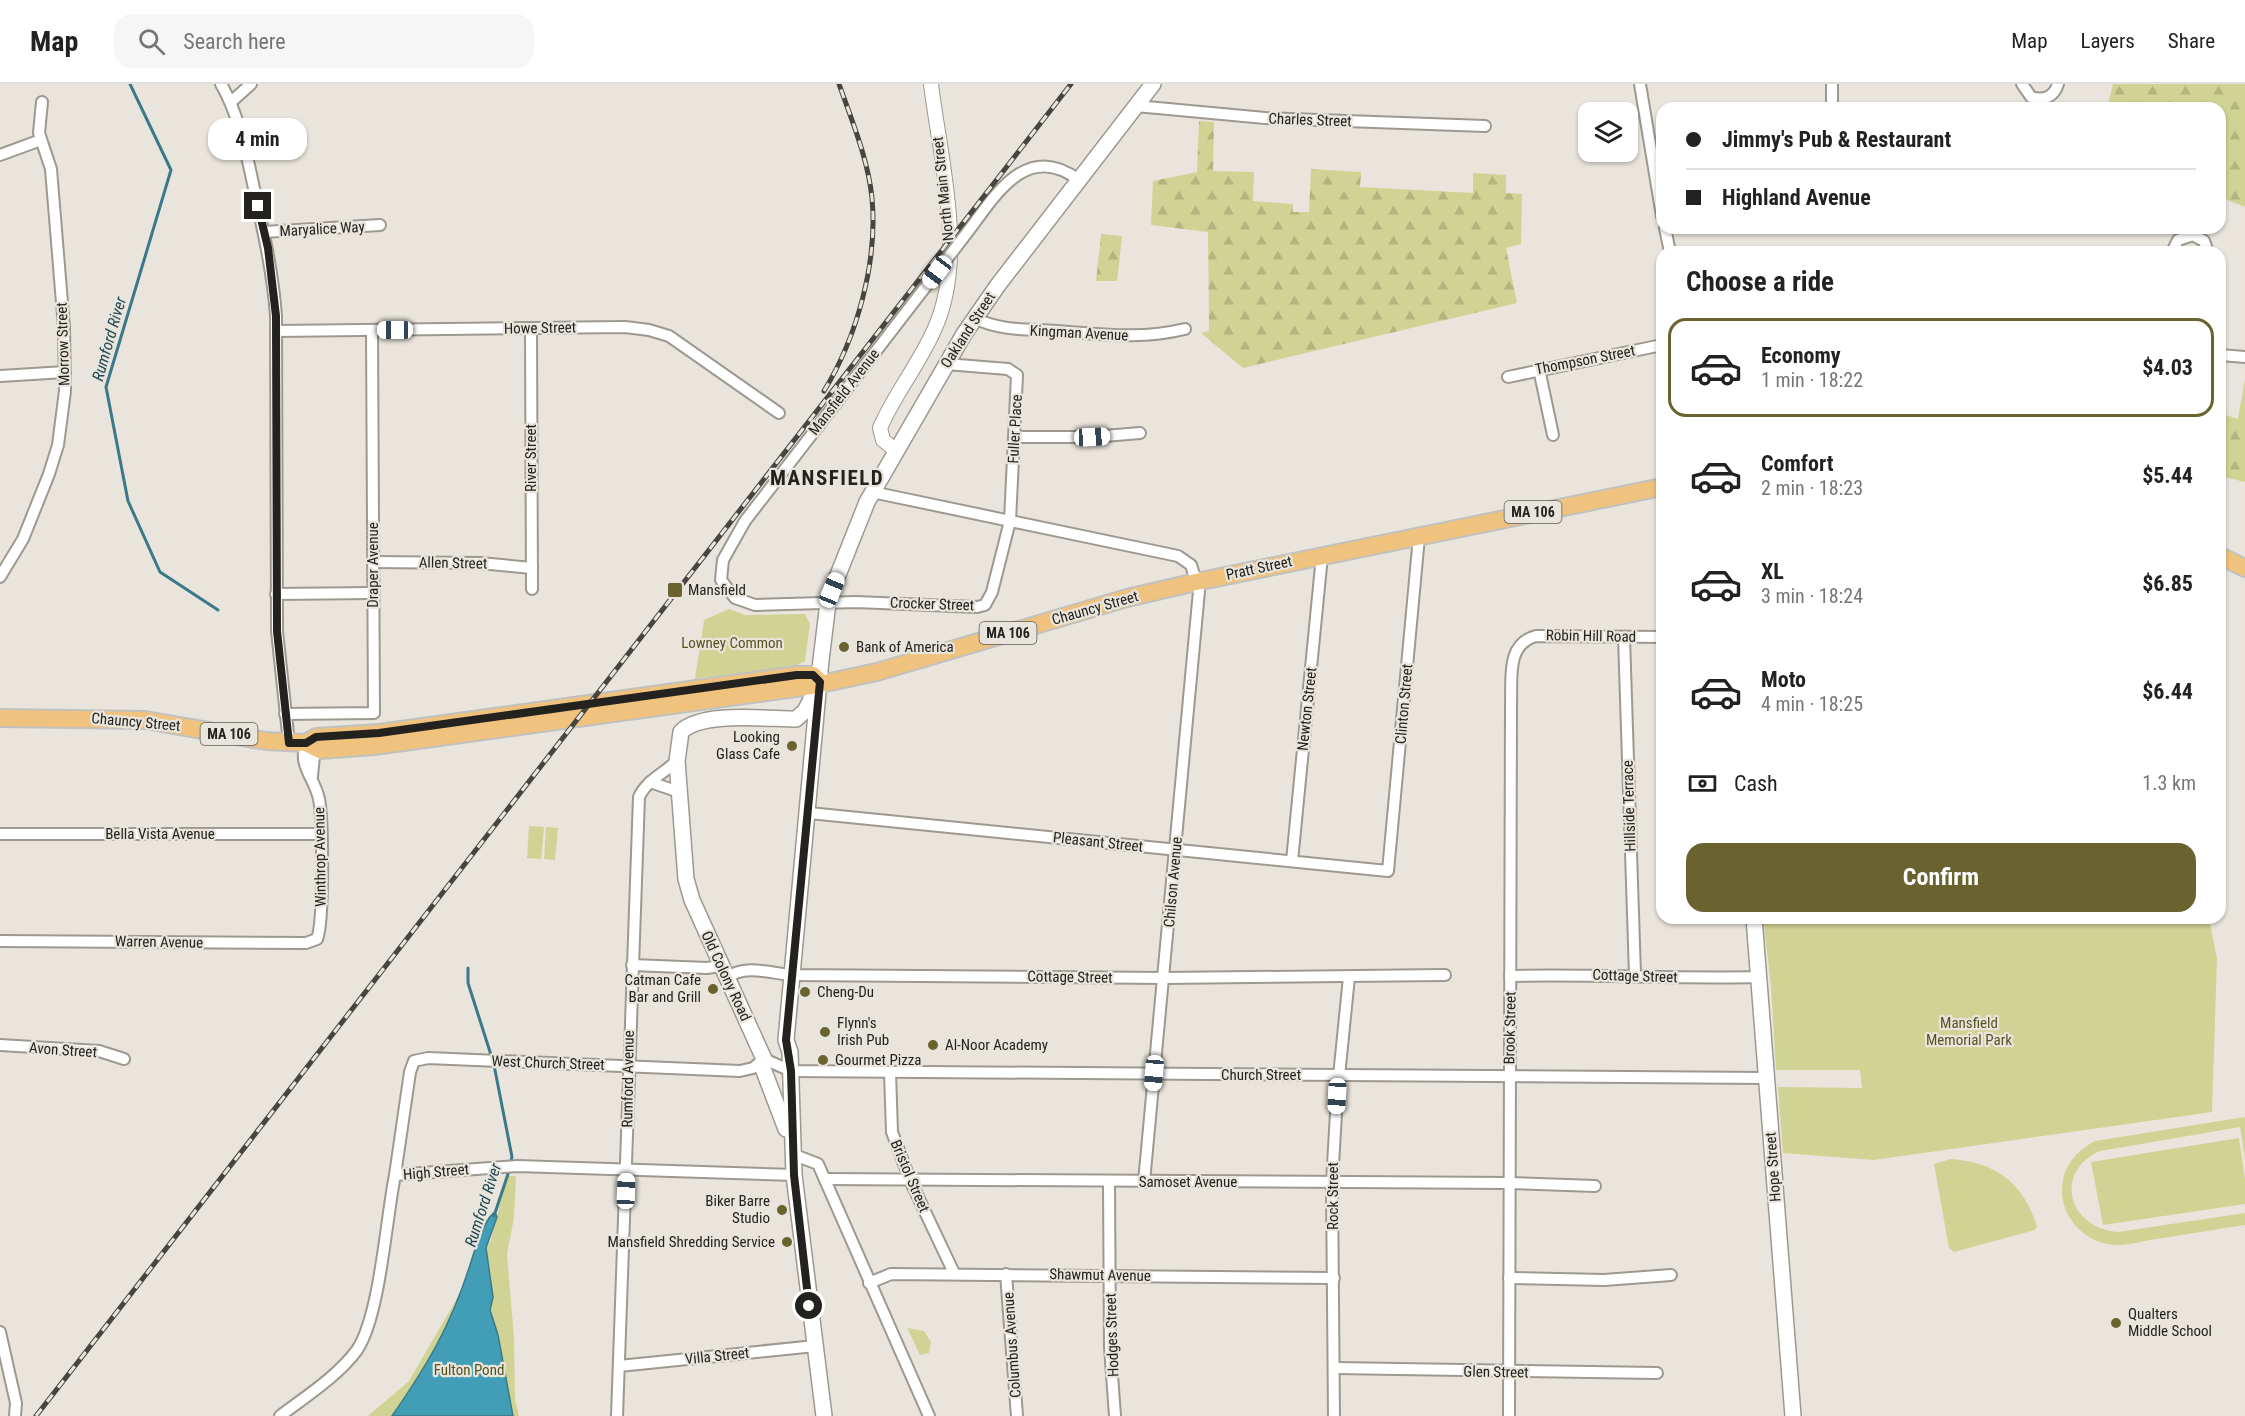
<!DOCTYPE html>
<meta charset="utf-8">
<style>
body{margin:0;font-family:"Roboto Condensed",sans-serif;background:#f6f6f6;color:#222;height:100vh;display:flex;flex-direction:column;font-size:22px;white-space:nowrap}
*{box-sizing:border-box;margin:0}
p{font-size:20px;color:#767676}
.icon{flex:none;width:33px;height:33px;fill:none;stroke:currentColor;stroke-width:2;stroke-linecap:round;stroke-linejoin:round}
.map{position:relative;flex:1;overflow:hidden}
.side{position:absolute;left:1656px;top:162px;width:570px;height:678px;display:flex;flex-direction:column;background:#fff;border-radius:18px;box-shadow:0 2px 4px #0004}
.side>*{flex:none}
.banner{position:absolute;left:1656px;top:18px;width:570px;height:132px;border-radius:18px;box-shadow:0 2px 4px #0004;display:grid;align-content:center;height:132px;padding:0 30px;background:#fff}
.controls{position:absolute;left:1578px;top:18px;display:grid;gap:12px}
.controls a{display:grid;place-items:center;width:60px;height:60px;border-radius:12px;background:#fff;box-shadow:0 2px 4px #0004;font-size:30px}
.end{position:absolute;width:27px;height:27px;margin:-14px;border:8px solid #23221e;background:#fff;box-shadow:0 0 0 3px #fff}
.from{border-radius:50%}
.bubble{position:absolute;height:42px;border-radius:18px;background:#fff;box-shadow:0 2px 4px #0004;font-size:20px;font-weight:700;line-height:42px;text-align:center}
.car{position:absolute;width:18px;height:36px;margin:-18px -9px;border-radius:8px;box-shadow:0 0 4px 2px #0007;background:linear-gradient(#fff 24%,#345 0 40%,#fff 0 76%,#345 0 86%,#fff 0)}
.banner b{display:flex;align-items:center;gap:21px;height:57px;font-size:22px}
.banner b+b{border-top:2px solid #e0e0e0}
.banner i{width:15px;height:15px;background:#222}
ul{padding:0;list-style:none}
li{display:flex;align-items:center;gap:18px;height:99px;margin:0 12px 9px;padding:0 18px;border:3px solid transparent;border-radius:18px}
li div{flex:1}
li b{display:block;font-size:22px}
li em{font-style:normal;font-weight:700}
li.current{border-color:#6a6330}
li>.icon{width:54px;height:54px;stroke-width:1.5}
h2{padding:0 30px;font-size:27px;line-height:72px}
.pay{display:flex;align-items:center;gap:15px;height:66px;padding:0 30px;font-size:22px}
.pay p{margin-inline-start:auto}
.primary-button{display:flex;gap:12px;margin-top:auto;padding:12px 30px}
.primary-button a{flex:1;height:69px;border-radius:18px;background:#6a6330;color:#fff;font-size:24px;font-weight:700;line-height:69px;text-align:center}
header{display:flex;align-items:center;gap:36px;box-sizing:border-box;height:84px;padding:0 30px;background:#fff;border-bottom:2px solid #e0e0e0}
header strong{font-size:28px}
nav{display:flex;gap:33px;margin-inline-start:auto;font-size:21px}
.search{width:420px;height:54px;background:#f6f6f6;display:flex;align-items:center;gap:15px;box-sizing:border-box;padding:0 21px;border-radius:18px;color:#767676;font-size:22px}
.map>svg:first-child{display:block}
.forest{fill:url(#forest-firs)}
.park{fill:#d0d393}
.water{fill:#429eb6;stroke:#397988;stroke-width:1.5}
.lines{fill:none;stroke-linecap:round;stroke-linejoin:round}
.stream{stroke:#397988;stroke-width:3}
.minor-casing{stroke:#9d9990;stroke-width:14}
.tertiary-casing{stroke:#9d9990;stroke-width:16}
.secondary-casing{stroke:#9d9990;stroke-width:18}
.primary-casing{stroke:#c1c1c0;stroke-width:20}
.minor{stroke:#fff;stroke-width:10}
.tertiary{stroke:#fff;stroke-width:14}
.secondary{stroke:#fff;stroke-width:15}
.primary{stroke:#efc27e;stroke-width:16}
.rail-casing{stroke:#464540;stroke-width:5}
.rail{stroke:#e9e5dc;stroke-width:3;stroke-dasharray:9;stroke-linecap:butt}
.minor-bridge-casing{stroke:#9d9990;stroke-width:14;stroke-linecap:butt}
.minor-bridge{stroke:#fff;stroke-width:10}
.route{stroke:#23221e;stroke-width:8}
.poi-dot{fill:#6a6330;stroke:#e9e5dc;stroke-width:2}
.labels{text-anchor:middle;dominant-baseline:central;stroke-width:4.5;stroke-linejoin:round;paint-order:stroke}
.shield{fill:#e9e5dc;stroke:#5e5c57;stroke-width:1.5}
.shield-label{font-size:14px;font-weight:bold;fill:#23221e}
.street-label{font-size:15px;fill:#23221e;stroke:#e9e5dc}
.poi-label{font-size:15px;fill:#23221e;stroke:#e9e5dc;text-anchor:start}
.park-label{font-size:15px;fill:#535520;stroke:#e9e5dc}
.water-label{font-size:16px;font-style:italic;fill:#204954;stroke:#e9e5dc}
.district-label{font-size:21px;font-weight:bold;letter-spacing:1.5px;fill:#23221e;stroke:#e9e5dc}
</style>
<header>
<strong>Map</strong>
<div class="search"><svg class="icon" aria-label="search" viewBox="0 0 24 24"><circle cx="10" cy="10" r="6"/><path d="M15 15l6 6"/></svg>Search here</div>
<nav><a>Map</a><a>Layers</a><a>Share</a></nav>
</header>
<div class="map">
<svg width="2245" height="1332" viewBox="0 0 2245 1332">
<defs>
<pattern id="forest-firs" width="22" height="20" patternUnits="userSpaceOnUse" patternTransform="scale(1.5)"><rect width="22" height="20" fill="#d0d393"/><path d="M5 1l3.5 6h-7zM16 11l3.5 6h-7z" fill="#b2b57e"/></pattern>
</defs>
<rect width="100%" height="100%" fill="#e9e5dc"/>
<g class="forest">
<polygon points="2113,0 2245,0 2245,123 2220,113 2220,24 2107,24"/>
<polygon points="1199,37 1214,38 1213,87 1254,88 1253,117 1293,120 1293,128 1309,128 1311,85 1361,88 1360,103 1473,109 1473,89 1506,91 1506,109 1522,110 1521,160 1506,164 1517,219 1243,284 1201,249 1209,247 1208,148 1151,141 1153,97 1197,88"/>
<polygon points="1101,150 1122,152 1117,197 1096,197"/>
<polygon points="2245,295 2245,398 2220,392 2220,329 2238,335"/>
</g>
<g class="park">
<polygon points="729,525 745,531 805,530 810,540 805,577 796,582 695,595 704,536"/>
<polygon points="529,742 544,743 541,775 527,774"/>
<polygon points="546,743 558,744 555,776 544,775"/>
<polygon points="1763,834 2209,834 2217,875 2212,1028 1874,1076 1783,1069 1778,1003 1862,1004 1860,986 1776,986 1771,902"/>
<path d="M 2245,1033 L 2245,1074 L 2240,1043 L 2100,1067 C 2053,1088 2068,1144 2118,1148 L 2245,1129 L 2245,1141 C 2213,1146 2182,1151 2150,1156 C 2139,1158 2125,1162 2114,1161 C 2086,1159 2062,1135 2062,1107 C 2062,1083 2075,1068 2095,1057 Z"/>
<polygon points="2239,1054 2245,1096 2245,1120 2103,1141 2091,1078"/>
<path d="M 1951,1075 C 1997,1079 2022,1098 2037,1142 L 2035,1146 L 1954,1168 L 1949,1164 L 1934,1080 Z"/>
<polygon points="507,1092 516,1092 514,1134 507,1170 514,1253 515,1315 519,1332 368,1332 409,1297 491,1156"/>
<polygon points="907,1244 924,1247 931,1258 929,1269 920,1271"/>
</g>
<path class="water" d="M 495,1128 L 497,1133 L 486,1164 L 493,1213 L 490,1226 L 498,1251 L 513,1332 L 392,1332 C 428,1280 451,1241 470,1181 C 474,1168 484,1134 495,1128 Z"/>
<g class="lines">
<g class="stream">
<polyline points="130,0 171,86 106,303 128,417 160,488 218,526"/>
<polyline points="468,884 468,899 492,974"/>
<polyline points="494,981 512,1073 510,1080"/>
<polyline points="494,1132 509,1087"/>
</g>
<defs>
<g id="minor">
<path d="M 221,0 C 240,33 247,72 255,109 C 264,150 273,190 276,232 L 277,547 L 289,659"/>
<polyline points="1640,0 1662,132"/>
<path d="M 2022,0 L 2031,13 C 2044,17 2054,13 2058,0"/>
<polyline points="231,18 251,0"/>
<polyline points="1136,22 1265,34 1485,42"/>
<polyline points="1832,24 1832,0"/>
<polyline points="0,71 41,56"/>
<polyline points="1665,144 1670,168"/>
<polyline points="264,148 380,141"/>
<path d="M 963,154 C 993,116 1024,55 1079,96"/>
<polyline points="2172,168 2178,156 2193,151 2204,157 2208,168"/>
<polyline points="937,188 745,437 723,476 721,496 735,514 755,521 856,518 977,523 985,521 992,508 1010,437 1017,291 1008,285 946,280"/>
<path d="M 974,234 C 1001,247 1026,245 1056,247 C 1102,250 1139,256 1185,245"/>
<polyline points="531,244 532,505"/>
<polyline points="276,247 625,243 649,246 669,252 779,329"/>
<polyline points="2220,271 2245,273"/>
<polyline points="1539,285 1553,351"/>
<polyline points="0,292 65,288"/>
<polyline points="1508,293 1662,261"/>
<polyline points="1015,353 1092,353 1140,349"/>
<polyline points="872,408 1178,472 1191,481 1199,507 1144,1098"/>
<polyline points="373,478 480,479 532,484"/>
<polyline points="0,493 23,455 49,390 58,361 65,307 64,243 51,85 39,49 42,18"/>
<polyline points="276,510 373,509"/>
<polyline points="1624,553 1635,891"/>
<polyline points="285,630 374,629 372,246"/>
<polyline points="308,662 314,672 312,692"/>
<polyline points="650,698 679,708"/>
<polyline points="809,729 1388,787 1419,453"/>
<polyline points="0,750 320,750"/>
<polyline points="1292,777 1322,472"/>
<path d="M 0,857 L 306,859 L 317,855 C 324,838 323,735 319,715 C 314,692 298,683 306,659"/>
<polyline points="632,881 707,884 720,882"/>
<path d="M 1510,892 C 1593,890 1676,895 1759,893"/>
<path d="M 727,894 C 744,880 770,889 791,891 L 1165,894 L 1445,891"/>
<polyline points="0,961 99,967 124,975"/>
<polyline points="890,988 892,1048 910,1096 954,1189"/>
<polyline points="792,1070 818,1080 929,1332"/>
<polyline points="395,1091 410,988 414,977 428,974 740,987 753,984 764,975 791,987 1766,994"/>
<polyline points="825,1095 1509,1099 1595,1102"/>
<polyline points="1109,1098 1110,1263 1115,1332"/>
<polyline points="1006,1190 1017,1332"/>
<polyline points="1509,1194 1604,1196 1671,1191"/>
<polyline points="869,1199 891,1190 1334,1194"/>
<polyline points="0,1248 16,1319 15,1332"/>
<polyline points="619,1282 815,1262"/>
<polyline points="1335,1284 1657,1289"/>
<path d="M 280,1332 C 305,1313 338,1292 357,1266 C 380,1232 386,1135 395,1091 L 517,1082 L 794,1091"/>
<path d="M 617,1332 L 639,713 C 646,697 664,689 677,677"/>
<polyline points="1334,1332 1332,1098 1337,1012 1349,893"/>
<path d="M 1509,1332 L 1511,620 C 1512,594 1506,560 1536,552 L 1662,553"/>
</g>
<path id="tertiary" d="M 896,367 L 883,356 L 880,344 C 895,309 920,279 935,244 C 967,172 940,75 931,0"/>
<g id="secondary">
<polyline points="1754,834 1793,1332"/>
<path d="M 786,1045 L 762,982 L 764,975 L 692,816 L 686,795 L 677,677 L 681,648 C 701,627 767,635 796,635 L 805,627 L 816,606"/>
<polyline points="824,1332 794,1091 790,968 786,956 821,576 828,519 832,506 867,418 964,250 998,201 1153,0"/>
</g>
<g id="primary">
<polyline points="2220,472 2245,484"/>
<polyline points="0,634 145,636 266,657 306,659 320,666 374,662 811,602 877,588 1127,514 1196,498 1662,403"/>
<polyline points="306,659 316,653 379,649 797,591 813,591 820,598"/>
</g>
</defs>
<use href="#minor" class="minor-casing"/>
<use href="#tertiary" class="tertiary-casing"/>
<use href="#secondary" class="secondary-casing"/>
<use href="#primary" class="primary-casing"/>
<use href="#minor" class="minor"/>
<use href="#tertiary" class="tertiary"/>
<use href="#secondary" class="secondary"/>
<use href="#primary" class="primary"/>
<defs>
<g id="rail">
<path d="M 824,307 C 857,253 878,178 872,114 C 868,75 852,37 839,0"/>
<polyline points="36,1332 1071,0"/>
</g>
</defs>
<use href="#rail" class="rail-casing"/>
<use href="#rail" class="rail"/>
<defs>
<polyline id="minor-bridge" points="937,188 963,154"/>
</defs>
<use href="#minor-bridge" class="minor-bridge-casing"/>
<use href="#minor-bridge" class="minor-bridge"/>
</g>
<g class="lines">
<polyline class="route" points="258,122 268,164 276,232 277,547 289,659 306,659 316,653 379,649 797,591 813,591 820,598 786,956 791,987 794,1091 809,1222"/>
</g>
<g class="poi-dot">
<rect x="667" y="498" width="16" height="16" rx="3"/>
<circle cx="844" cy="563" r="6"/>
<circle cx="792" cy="662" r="6"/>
<circle cx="713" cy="905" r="6"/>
<circle cx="805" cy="908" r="6"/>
<circle cx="825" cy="948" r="6"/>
<circle cx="933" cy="961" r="6"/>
<circle cx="823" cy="976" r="6"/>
<circle cx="782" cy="1126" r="6"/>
<circle cx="787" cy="1158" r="6"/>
<circle cx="2116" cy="1239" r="6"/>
</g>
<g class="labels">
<g class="shield">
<rect x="1504.5" y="417" width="57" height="22" rx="4.5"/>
<rect x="979.5" y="538" width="57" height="22" rx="4.5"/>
<rect x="200.5" y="639" width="57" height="22" rx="4.5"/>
</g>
<g class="shield-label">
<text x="1533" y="428">MA 106</text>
<text x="1008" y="549">MA 106</text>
<text x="229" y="650">MA 106</text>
</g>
<g class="street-label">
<text transform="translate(1310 36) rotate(2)">Charles Street</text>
<text transform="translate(943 105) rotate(-96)">North Main Street</text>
<text transform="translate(322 145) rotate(-3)">Maryalice Way</text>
<text transform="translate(540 244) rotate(-1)">Howe Street</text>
<text transform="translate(968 246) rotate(-57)">Oakland Street</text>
<text transform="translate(1079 249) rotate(3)">Kingman Avenue</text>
<text transform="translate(63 260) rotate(-92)">Morrow Street</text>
<text transform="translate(1585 276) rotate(-11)">Thompson Street</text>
<text transform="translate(844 308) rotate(-52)">Mansfield Avenue</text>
<text transform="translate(1015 345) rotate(-87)">Fuller Place</text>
<text transform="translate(531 374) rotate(-90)">River Street</text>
<text transform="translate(453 479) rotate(1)">Allen Street</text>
<text transform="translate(373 481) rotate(-90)">Draper Avenue</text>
<text transform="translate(1259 484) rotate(-12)">Pratt Street</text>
<text transform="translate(932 520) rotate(2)">Crocker Street</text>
<text transform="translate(1095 524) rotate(-16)">Chauncy Street</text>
<text transform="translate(1591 552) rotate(1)">Robin Hill Road</text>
<text transform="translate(1404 620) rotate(-85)">Clinton Street</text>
<text transform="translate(1307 625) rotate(-84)">Newton Street</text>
<text transform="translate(136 638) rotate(5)">Chauncy Street</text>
<text transform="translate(1629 722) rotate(-92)">Hillside Terrace</text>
<text x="160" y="750">Bella Vista Avenue</text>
<text transform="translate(1098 758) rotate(6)">Pleasant Street</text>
<text transform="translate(320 773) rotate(-91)">Winthrop Avenue</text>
<text transform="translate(1173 798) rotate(-85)">Chilson Avenue</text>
<text transform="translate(159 858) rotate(1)">Warren Avenue</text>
<text transform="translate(726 892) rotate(65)">Old Colony Road</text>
<text transform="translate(1635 892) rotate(2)">Cottage Street</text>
<text transform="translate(1070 893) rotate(1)">Cottage Street</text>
<text transform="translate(1510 944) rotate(-89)">Brook Street</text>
<text transform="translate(63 966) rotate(4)">Avon Street</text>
<text transform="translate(548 979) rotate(2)">West Church Street</text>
<text x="1261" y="991">Church Street</text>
<text transform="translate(628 995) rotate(-89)">Rumford Avenue</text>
<text transform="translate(1773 1083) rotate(-94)">Hope Street</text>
<text transform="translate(436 1088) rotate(-5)">High Street</text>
<text transform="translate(910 1092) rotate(67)">Bristol Street</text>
<text x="1188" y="1098">Samoset Avenue</text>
<text transform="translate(1333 1112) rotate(-90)">Rock Street</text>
<text transform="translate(1100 1191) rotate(1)">Shawmut Avenue</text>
<text transform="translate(1112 1251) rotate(-92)">Hodges Street</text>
<text transform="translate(1012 1261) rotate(-94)">Columbus Avenue</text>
<text transform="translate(717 1272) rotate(-6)">Villa Street</text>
<text transform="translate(1496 1288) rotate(1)">Glen Street</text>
</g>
<g class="poi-label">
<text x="688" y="506">Mansfield</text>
<text x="856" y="563">Bank of America</text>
<text x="780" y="653" text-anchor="end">Looking<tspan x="780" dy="17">Glass Cafe</tspan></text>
<text x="701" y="896" text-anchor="end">Catman Cafe<tspan x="701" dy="17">Bar and Grill</tspan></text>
<text x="817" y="908">Cheng-Du</text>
<text x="837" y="939">Flynn's<tspan x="837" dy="17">Irish Pub</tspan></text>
<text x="945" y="961">Al-Noor Academy</text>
<text x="835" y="976">Gourmet Pizza</text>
<text x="770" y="1117" text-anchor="end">Biker Barre<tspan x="770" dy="17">Studio</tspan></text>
<text x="775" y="1158" text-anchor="end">Mansfield Shredding Service</text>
<text x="2128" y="1230">Qualters<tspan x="2128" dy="17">Middle School</tspan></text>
</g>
<g class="park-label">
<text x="732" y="559">Lowney Common</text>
<text x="1969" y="939">Mansfield<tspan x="1969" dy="17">Memorial Park</tspan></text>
<text x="469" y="1286">Fulton Pond</text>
</g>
<g class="water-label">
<text transform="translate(109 255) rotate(-74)">Rumford River</text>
<text transform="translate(483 1121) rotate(-72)">Rumford River</text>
</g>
<g class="district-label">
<text x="827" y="394">MANSFIELD</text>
</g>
</g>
</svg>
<div class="controls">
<a><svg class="icon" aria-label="layers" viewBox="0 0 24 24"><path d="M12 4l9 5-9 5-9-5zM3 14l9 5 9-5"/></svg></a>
</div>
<i class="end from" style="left:809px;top:1222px"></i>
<i class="end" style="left:258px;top:122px"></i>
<div class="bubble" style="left:208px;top:34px;width:99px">4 min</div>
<i class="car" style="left:937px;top:188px;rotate:217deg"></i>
<i class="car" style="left:395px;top:246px;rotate:270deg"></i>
<i class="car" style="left:1092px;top:353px;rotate:87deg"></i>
<i class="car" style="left:832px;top:506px;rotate:22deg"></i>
<i class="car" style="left:1154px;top:989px;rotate:185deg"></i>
<i class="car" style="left:1337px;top:1012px;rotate:183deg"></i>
<i class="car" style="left:626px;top:1107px;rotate:2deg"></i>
<div class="banner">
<b><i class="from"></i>Jimmy's Pub &amp; Restaurant</b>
<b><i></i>Highland Avenue</b>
</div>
<section class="side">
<h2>Choose a ride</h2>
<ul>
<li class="current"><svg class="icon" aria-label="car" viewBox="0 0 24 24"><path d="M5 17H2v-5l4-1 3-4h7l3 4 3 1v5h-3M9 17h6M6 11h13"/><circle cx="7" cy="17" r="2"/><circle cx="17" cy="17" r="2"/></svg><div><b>Economy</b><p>1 min · 18:22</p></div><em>$4.03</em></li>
<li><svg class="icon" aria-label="car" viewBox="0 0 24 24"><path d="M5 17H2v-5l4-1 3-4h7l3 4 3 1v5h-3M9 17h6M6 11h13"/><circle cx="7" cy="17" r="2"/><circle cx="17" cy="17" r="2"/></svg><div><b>Comfort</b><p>2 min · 18:23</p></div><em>$5.44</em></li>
<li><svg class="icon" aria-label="car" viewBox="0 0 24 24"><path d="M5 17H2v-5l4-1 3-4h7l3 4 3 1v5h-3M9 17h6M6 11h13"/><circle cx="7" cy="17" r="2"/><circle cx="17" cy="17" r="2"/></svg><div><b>XL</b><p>3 min · 18:24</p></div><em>$6.85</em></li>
<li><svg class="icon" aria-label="car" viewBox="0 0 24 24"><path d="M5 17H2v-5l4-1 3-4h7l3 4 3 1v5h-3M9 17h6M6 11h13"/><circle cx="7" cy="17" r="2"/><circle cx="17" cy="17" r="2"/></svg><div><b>Moto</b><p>4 min · 18:25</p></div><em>$6.44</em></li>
</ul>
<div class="pay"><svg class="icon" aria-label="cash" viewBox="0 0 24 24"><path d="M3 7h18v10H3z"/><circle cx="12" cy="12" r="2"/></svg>Cash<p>1.3 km</p></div>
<div class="primary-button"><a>Confirm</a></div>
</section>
</div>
